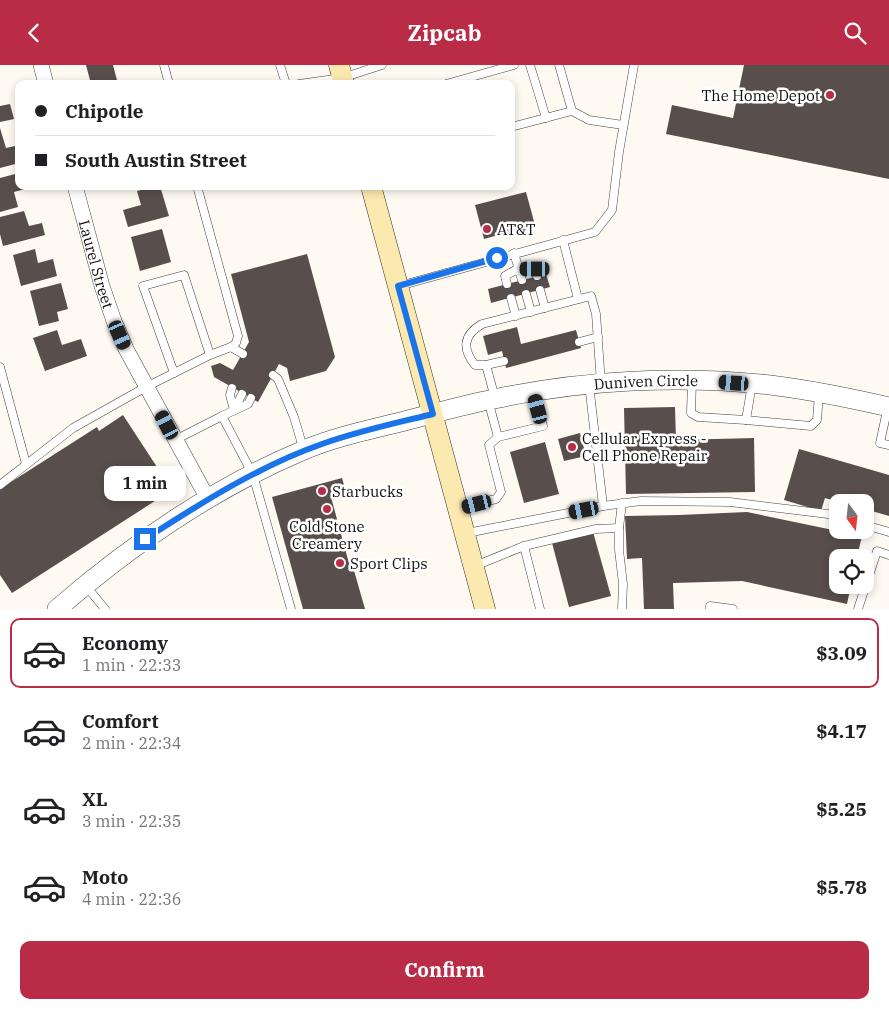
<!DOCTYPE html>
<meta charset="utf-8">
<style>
body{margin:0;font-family:"IBM Plex Serif",serif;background:#f6f6f6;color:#202124;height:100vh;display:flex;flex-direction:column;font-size:19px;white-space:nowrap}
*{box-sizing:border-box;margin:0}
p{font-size:16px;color:#757577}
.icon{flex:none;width:28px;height:28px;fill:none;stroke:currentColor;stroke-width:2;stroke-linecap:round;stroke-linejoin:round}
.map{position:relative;height:544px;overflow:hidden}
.drawer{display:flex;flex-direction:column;background:#fff;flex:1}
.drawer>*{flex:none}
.top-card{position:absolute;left:15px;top:15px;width:500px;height:110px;border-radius:10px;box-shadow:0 2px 8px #0003;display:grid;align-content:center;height:110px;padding:0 20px;background:#fff}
.needle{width:32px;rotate:165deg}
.tools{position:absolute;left:829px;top:429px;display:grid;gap:10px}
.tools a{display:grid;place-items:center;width:45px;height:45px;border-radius:10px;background:#fff;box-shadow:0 2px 8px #0003;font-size:25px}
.end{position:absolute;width:22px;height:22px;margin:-11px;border:6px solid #1a73e8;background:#fff;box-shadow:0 0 0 2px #fff}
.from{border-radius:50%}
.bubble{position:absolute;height:35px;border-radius:10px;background:#fff;box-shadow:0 2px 8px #0003;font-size:16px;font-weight:700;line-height:35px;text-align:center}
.car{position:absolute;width:15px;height:30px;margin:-15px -8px;border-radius:6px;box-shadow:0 0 4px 1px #0007;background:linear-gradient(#222 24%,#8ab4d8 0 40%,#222 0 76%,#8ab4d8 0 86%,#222 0)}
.top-card b{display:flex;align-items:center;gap:18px;height:48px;font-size:19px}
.top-card b+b{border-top:1px solid #e0e0e0}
.top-card i{width:12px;height:12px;background:#202124}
ul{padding:9px 0 0;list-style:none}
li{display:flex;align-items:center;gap:15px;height:70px;margin:0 10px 8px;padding:0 10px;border:2px solid transparent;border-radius:10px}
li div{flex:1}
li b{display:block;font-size:19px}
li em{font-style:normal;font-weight:700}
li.selected{border-color:#ba2c46}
li>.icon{width:45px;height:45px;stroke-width:1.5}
.primary-button{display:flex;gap:10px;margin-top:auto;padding:10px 20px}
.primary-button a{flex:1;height:58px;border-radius:10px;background:#ba2c46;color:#fff;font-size:20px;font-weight:700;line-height:58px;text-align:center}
header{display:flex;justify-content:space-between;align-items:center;height:65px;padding:0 20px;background:#ba2c46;color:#fff;font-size:22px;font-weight:700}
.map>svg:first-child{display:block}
.building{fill:#584f4c}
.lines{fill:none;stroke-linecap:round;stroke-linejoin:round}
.service-casing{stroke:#424242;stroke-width:9}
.minor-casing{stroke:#424242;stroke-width:16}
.tertiary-casing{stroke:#424242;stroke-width:20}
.secondary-casing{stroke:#313131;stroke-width:21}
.service{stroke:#fff;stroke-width:8}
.minor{stroke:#fff;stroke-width:15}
.tertiary{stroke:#fff;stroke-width:19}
.secondary{stroke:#fce9b0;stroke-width:20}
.route{stroke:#1a73e8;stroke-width:6}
.poi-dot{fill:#ba2c46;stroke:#fff;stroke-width:2}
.labels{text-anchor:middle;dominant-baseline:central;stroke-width:5;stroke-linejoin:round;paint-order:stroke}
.poi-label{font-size:15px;fill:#0f0f0f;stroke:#fff;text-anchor:start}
.street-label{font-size:15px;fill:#0f0f0f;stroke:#fff}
</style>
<header><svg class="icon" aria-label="back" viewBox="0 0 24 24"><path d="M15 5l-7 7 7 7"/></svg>Zipcab<svg class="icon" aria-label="search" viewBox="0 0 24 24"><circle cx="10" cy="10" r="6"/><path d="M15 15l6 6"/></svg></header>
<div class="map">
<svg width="889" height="544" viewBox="0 0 889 544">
<rect width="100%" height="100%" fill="#fefaf2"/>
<g class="building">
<polygon points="86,0 113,0 118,19 91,19"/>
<polygon points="744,0 889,0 889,114 666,69 672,40 733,53"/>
<polygon points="10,39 14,54 0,57 0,41"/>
<polygon points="0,63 6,83 19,80 19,98 0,103"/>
<polygon points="19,108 19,121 33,122 14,127 18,142 0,147 0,113"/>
<polygon points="156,121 160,121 169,151 128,162 123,145 141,140 137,126"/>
<polygon points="526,127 535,160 484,174 475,140"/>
<polygon points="24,146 29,161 42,158 45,170 3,181 0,169 0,152"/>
<polygon points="162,164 171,197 140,206 131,172"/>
<polygon points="35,184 38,198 53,194 57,211 21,221 13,190"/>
<polygon points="307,189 335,292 326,306 290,316 287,303 279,299 258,337 214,312 211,301 220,298 233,305 249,277 231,209"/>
<polygon points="546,209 550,222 491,238 488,224"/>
<polygon points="61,218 68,244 57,247 59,256 39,261 30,226"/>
<polygon points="517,262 521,279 576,265 581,283 506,303 502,286 488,290 483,271"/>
<polygon points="57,265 62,280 81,274 87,291 45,306 33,273"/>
<polygon points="675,342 676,375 754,373 755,427 626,429 624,343"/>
<polygon points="123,350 172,425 12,528 0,510 0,424 97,362 99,366"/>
<polygon points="580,368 586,391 564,396 558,374"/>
<polygon points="545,377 559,429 524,438 510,387"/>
<polygon points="799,384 889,410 889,451 865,444 865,438 842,438 825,433 821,446 784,435"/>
<polygon points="342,413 346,427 331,432 350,502 353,502 365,544 303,544 272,432"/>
<polygon points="747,447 862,471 857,492 838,492 838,520 851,520 847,539 742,516 673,518 674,544 644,544 642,493 627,494 625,451 679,450"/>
<polygon points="593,467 611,531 569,542 552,478"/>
</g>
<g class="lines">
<defs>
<g id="service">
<polyline points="164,0 169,19"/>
<polyline points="280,0 286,19"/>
<polyline points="530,0 546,53"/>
<polyline points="559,0 572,46 589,55 623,60"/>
<polyline points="299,19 342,13 382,0"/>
<polyline points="446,19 514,0"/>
<polyline points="511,62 572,46"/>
<polyline points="563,175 578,234"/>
<polyline points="514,188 522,215"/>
<polyline points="507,219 505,211 519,203 535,203 537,211"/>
<polyline points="399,221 595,167 612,145 619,87 634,0"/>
<polyline points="540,225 545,243"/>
<polyline points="526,229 531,247"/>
<polyline points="511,233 516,251"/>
<polyline points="579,277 598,272"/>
<polyline points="231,282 243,289"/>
<path d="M 504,296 L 486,300 L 475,300 C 462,284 463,270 482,259 L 591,231 L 596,249 L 601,318"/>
<polyline points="486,300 495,333"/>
<polyline points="0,302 26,399"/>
<polyline points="174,308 143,221 184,210 210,290"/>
<polyline points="273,310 278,314 294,352 304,386"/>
<polyline points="692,316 691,348 698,352 746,355"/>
<polyline points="589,319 603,441"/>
<polyline points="752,319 746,355 811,361 817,355 819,329"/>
<polyline points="232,323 230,330 234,345"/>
<polyline points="488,335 498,372 543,361 534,327"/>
<polyline points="888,341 880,378 889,380"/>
<polyline points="234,345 242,329"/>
<polyline points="222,351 248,339 251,333"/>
<polyline points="175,375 222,351 253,410 291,544"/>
<polyline points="0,420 73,363 146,322 210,290 231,282 236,278 238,271 197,121"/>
<polyline points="622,438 619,463 619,485 623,519 622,544"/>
<polyline points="458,443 496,434 501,427 489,380 498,372"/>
<polyline points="865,460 889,467"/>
<polyline points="467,468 603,441 641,436 730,437 828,449 838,452"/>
<polyline points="524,481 596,464 619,463"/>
<polyline points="475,501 524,481 540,544"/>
<polyline points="86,521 105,544"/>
<polyline points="710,544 710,541 733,544"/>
<polyline points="858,544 877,486 889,490"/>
</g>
<g id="minor">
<polyline points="41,0 46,19"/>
<path id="s1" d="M 75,121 L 102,221 L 114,256 L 126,284 L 208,434"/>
</g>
<g id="tertiary">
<path id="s2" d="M 57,544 C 131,480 213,423 304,385 C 340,370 379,363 416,353 C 442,346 468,339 494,334 C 582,315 681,310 770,320 C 810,325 850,333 889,342"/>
</g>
<g id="secondary">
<polyline points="339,0 344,19"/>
<polyline points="371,121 485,544"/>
</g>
</defs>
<use href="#service" class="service-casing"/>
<use href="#minor" class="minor-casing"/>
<use href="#tertiary" class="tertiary-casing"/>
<use href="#secondary" class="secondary-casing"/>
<use href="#service" class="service"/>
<use href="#minor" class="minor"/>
<use href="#tertiary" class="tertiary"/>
<use href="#secondary" class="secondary"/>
</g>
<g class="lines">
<path class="route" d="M 145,474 C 201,438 259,401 322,379 C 358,366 396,358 433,349 L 398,221 L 497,193"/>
</g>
<g class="poi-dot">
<circle cx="830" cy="30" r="5"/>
<circle cx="487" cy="164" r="5"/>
<circle cx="572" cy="382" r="5"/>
<circle cx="322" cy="426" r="5"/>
<circle cx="327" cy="444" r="5"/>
<circle cx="340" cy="498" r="5"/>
</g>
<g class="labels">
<g class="poi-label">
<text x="820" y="30" text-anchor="end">The Home Depot</text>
<text x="497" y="164">AT&amp;T</text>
<text x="582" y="373">Cellular Express -<tspan x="582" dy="17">Cell Phone Repair</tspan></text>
<text x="332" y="426">Starbucks</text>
<text x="327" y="461" text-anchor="middle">Cold Stone<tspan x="327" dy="17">Creamery</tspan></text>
<text x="350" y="498">Sport Clips</text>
</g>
<g class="street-label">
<text stroke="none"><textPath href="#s1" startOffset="81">Laurel Street</textPath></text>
<text stroke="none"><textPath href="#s2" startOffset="645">Duniven Circle</textPath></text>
</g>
</g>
</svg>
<div class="tools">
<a><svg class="needle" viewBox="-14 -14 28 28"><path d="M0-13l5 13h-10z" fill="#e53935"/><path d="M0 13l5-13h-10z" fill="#757577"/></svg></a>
<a><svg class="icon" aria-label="locate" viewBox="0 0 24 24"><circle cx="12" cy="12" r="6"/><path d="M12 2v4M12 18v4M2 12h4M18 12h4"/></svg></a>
</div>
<i class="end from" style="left:497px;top:193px"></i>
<i class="end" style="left:145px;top:474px"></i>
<div class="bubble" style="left:104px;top:401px;width:82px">1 min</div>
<i class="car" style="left:535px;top:204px;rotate:270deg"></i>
<i class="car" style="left:120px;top:270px;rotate:156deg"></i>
<i class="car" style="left:734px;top:318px;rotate:274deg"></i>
<i class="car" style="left:538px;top:344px;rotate:345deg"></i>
<i class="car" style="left:167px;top:360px;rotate:332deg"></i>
<i class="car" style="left:477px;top:439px;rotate:256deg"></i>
<i class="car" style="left:584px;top:445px;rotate:259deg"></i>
<div class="top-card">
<b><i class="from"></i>Chipotle</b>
<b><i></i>South Austin Street</b>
</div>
</div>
<section class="drawer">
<ul>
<li class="selected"><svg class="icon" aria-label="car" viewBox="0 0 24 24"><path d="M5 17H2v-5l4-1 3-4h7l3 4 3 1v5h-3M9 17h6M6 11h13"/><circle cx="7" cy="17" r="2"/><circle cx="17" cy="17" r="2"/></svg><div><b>Economy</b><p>1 min · 22:33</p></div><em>$3.09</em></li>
<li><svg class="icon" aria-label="car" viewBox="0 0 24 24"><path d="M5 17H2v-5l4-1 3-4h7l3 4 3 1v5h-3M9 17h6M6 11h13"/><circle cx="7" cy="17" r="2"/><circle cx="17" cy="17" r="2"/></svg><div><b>Comfort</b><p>2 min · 22:34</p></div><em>$4.17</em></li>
<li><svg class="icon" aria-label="car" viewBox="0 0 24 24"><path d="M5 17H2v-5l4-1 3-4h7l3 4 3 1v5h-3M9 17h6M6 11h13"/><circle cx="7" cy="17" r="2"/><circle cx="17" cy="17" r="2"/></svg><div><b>XL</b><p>3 min · 22:35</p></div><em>$5.25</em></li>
<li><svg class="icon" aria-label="car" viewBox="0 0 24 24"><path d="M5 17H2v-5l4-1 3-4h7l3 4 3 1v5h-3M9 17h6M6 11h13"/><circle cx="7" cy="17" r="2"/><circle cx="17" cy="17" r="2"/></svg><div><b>Moto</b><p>4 min · 22:36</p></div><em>$5.78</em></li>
</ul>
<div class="primary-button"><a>Confirm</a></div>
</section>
